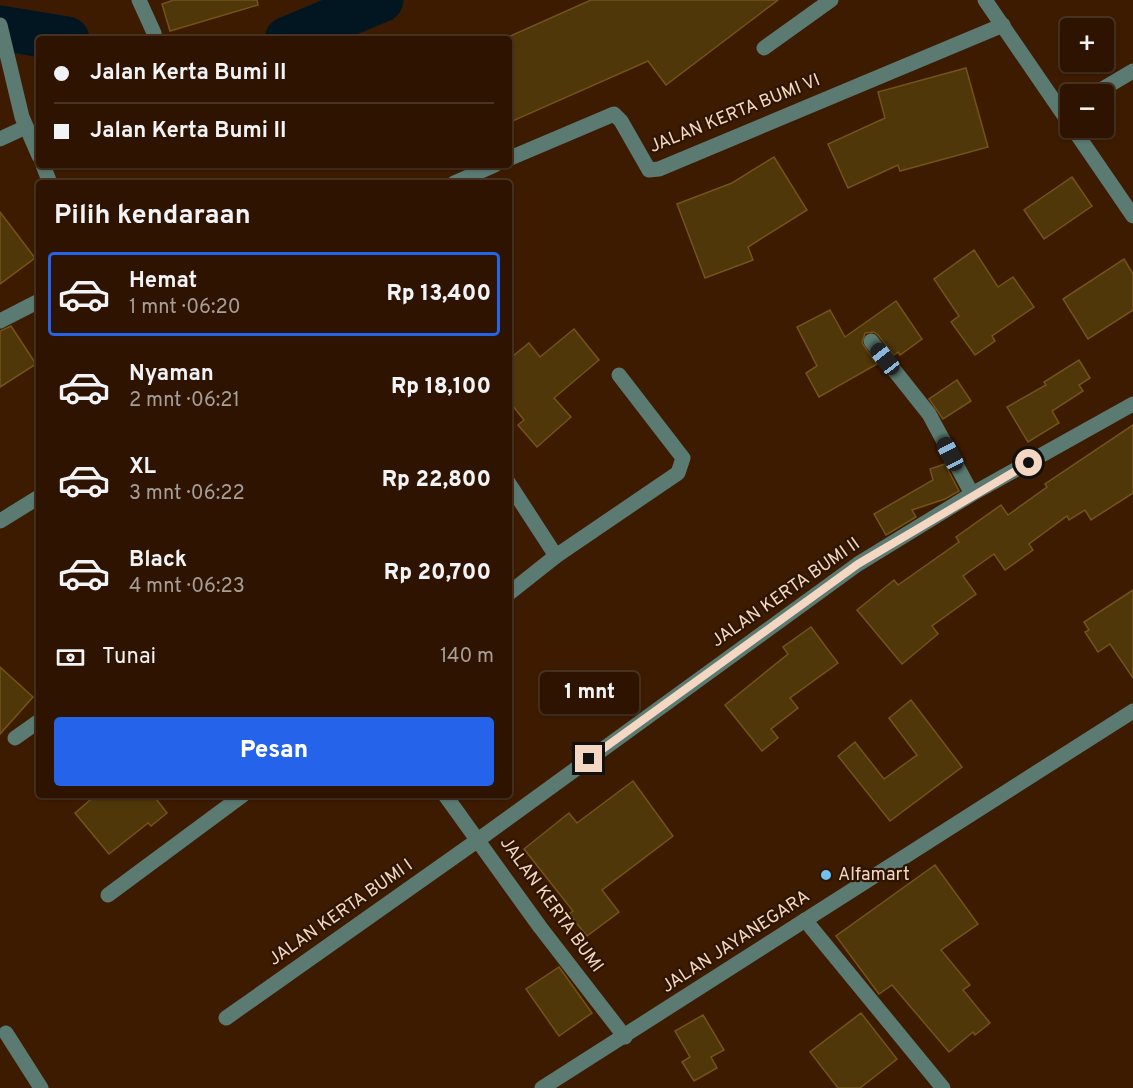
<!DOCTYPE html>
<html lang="id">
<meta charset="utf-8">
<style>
body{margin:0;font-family:Overpass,sans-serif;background:#361d0a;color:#f1f3f6;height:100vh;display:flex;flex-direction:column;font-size:22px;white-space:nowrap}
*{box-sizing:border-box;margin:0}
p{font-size:20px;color:#a79e99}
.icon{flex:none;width:33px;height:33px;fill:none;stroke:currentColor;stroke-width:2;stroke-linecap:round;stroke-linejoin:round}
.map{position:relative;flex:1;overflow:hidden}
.sheet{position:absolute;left:36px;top:180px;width:476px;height:618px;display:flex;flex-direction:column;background:#2e1400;border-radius:6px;box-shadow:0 2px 4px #0004,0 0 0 2px #493322}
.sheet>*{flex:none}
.guide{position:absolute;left:36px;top:36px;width:476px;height:132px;border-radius:6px;box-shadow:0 2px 4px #0004,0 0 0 2px #493322;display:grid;align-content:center;height:132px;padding:0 18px;background:#2e1400}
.tools{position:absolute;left:1060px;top:18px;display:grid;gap:12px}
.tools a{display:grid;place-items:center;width:54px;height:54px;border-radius:6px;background:#2e1400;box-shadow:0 2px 4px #0004,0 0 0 2px #493322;font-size:30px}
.end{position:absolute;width:27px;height:27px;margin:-14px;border:8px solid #f3d7c2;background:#111;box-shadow:0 0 0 3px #111}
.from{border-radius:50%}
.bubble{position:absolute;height:42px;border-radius:6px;background:#2e1400;box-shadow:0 2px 4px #0004,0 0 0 2px #493322;font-size:20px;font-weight:800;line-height:42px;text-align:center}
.car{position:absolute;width:18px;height:36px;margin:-18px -9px;border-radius:8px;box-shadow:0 0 4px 2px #0007;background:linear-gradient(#222 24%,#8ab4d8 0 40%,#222 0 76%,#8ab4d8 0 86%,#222 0)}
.guide b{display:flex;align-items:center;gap:21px;height:57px;font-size:22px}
.guide b+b{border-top:2px solid #493322}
.guide i{width:15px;height:15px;background:#f1f3f6}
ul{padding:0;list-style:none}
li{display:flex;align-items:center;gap:18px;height:84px;margin:0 12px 9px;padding:0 6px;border:3px solid transparent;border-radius:6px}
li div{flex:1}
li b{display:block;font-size:22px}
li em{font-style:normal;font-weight:800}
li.current{border-color:#2563eb}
li>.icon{width:54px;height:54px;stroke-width:1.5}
h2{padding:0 18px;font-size:27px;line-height:72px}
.pay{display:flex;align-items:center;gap:15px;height:66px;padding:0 18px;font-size:22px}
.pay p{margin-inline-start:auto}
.primary-button{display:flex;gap:12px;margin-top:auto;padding:12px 18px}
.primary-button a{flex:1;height:69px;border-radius:6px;background:#2563eb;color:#fff;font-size:24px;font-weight:800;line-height:69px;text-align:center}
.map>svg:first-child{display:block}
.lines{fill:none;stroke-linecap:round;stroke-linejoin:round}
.river{stroke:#021622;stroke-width:45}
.building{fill:#4f370a;stroke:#74531a;stroke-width:1.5}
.minor{stroke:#5a7a72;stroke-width:15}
.route{stroke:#f3d7c2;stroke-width:8}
.poi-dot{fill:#70c1f4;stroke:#2d1502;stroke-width:2}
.labels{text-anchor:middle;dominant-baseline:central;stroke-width:4.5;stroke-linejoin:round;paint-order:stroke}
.street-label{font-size:18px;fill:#f3d7c2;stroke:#2d1502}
.poi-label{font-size:18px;fill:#f3d7c2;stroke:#2d1502;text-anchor:start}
</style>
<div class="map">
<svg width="1133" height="1088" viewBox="0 0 1133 1088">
<rect width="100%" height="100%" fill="#3d1b00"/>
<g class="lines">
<g class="river">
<polyline points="0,28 67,39"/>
<polyline points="287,39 381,0"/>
</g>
</g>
<g class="building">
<polygon points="174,0 257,0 258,5 170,31 162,4"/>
<polygon points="591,0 778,0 666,85 648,61 508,123 508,37"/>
<polygon points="966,68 988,147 900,171 898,165 848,188 828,144 885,118 878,92"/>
<polygon points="774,157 807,210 748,247 753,260 705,278 677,204 732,183"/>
<polygon points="1072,177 1092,206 1044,239 1024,210"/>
<polygon points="0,212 35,258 0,284"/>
<polygon points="974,250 998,287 1013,277 1034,307 992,336 995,341 975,355 951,322 959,316 934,279"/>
<polygon points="1124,259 1133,274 1133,310 1088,339 1063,299"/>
<polygon points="896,301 922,339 900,355 898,352 894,355 878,335 874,332 865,333 862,343 877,364 819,397 806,373 817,366 797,327 830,310 845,337"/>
<polygon points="11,326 36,364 0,387 0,331"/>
<polygon points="574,329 599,360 554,398 571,417 537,447 518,425 524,420 508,400 508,360 529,343 540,357"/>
<polygon points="1079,360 1090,378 1079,385 1083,391 1052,411 1059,423 1028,442 1007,407 1046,385 1044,382"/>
<polygon points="957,380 971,401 943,419 929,399"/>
<polygon points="1133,425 1133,493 1091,520 1085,510 1069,520 1067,516 1029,544 1033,550 1005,570 994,554 963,576 976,594 932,626 938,634 902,664 857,610 894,580 898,585 959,542 956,537 1001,505 1008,515 1047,487 1045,484"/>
<polygon points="945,464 959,491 945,499 912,510 916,517 886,535 874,514 933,480 930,469"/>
<polygon points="1133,590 1133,678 1110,644 1098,652 1085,632 1089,630 1084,622"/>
<polygon points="811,627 838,663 790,698 798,708 771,729 778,738 762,751 725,705 788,654 783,647"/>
<polygon points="0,667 33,697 0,734"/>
<polygon points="911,700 962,767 890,821 838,756 855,742 884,779 917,755 889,718"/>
<polygon points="633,781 673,836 602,890 619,912 587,936 569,914 573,911 524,849 569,813 577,823"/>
<polygon points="96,795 153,795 167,813 151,826 148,823 109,854 75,813"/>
<polygon points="935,865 978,924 941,950 970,985 963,990 990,1023 975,1035 973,1032 949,1052 892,985 879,994 836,936"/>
<polygon points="559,967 592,1013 559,1036 526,989"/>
<polygon points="861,1013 897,1059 860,1088 838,1088 810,1052"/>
<polygon points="703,1015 724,1050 711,1057 717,1068 694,1081 682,1062 690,1057 675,1031"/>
</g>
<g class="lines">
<g class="minor">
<polyline points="139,0 154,33"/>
<polyline points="985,0 1133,216"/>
<polyline points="0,25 22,117 39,156"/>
<polyline points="764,48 831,0"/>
<polyline points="1094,94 1133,71"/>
<polyline points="0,139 26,127"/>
<polyline points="508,159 614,114 621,121 649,170 659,169 1003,25"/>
<polyline points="43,165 50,183"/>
<polyline points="454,183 495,165"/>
<polyline points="0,321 39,301"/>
<polyline points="871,341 929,414 972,494"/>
<polyline points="508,482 556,556"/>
<polyline points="0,521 39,497"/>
<polyline points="508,594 556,556 678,473 683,458 619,375"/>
<polyline points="15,738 39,721"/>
<polyline points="445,795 540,927 625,1037"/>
<polyline points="108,895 243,795"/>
<polyline points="805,920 943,1088"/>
<polyline points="226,1018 478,840 858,564 972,494 1133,404"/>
<polyline points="6,1033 41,1088"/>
<polyline points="542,1088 1133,711"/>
</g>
</g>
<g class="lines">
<polyline class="route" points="589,759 858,564 1029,463"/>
</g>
<circle class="poi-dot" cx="826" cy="875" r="6"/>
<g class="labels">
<g class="street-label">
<text transform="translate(735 114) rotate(-22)">JALAN KERTA BUMI VI</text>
<text transform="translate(786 593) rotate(-35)">JALAN KERTA BUMI II</text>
<text transform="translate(551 905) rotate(54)">JALAN KERTA BUMI</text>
<text transform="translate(341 913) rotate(-35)">JALAN KERTA BUMI I</text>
<text transform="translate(736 942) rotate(-33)">JALAN JAYANEGARA</text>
</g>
<g class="poi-label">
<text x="838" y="875">Alfamart</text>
</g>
</g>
</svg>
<div class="tools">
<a>+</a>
<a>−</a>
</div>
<i class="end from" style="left:1029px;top:463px"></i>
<i class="end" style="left:589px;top:759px"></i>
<div class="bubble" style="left:540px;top:672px;width:99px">1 mnt</div>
<i class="car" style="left:885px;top:359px;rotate:322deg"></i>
<i class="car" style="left:950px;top:454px;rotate:332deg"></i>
<div class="guide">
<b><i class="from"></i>Jalan Kerta Bumi II</b>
<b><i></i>Jalan Kerta Bumi II</b>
</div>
<section class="sheet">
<h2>Pilih kendaraan</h2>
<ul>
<li class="current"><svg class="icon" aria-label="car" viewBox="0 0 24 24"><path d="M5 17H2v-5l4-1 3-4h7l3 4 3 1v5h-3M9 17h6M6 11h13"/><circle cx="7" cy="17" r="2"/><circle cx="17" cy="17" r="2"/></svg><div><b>Hemat</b><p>1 mnt · 06:20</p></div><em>Rp 13,400</em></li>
<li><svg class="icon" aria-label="car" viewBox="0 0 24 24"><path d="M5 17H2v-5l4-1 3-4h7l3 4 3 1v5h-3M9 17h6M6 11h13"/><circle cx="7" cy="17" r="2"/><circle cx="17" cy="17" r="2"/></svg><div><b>Nyaman</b><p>2 mnt · 06:21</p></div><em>Rp 18,100</em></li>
<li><svg class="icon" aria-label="car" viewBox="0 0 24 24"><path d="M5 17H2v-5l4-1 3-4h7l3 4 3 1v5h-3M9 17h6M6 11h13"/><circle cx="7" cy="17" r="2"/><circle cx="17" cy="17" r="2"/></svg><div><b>XL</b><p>3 mnt · 06:22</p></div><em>Rp 22,800</em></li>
<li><svg class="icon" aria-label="car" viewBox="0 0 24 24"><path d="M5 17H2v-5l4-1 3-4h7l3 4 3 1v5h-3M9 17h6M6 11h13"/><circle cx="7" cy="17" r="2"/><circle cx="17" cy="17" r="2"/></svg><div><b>Black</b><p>4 mnt · 06:23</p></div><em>Rp 20,700</em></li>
</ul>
<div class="pay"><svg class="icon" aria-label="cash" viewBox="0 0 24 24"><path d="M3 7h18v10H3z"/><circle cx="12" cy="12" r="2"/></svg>Tunai<p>140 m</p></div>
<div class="primary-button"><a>Pesan</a></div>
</section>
</div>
